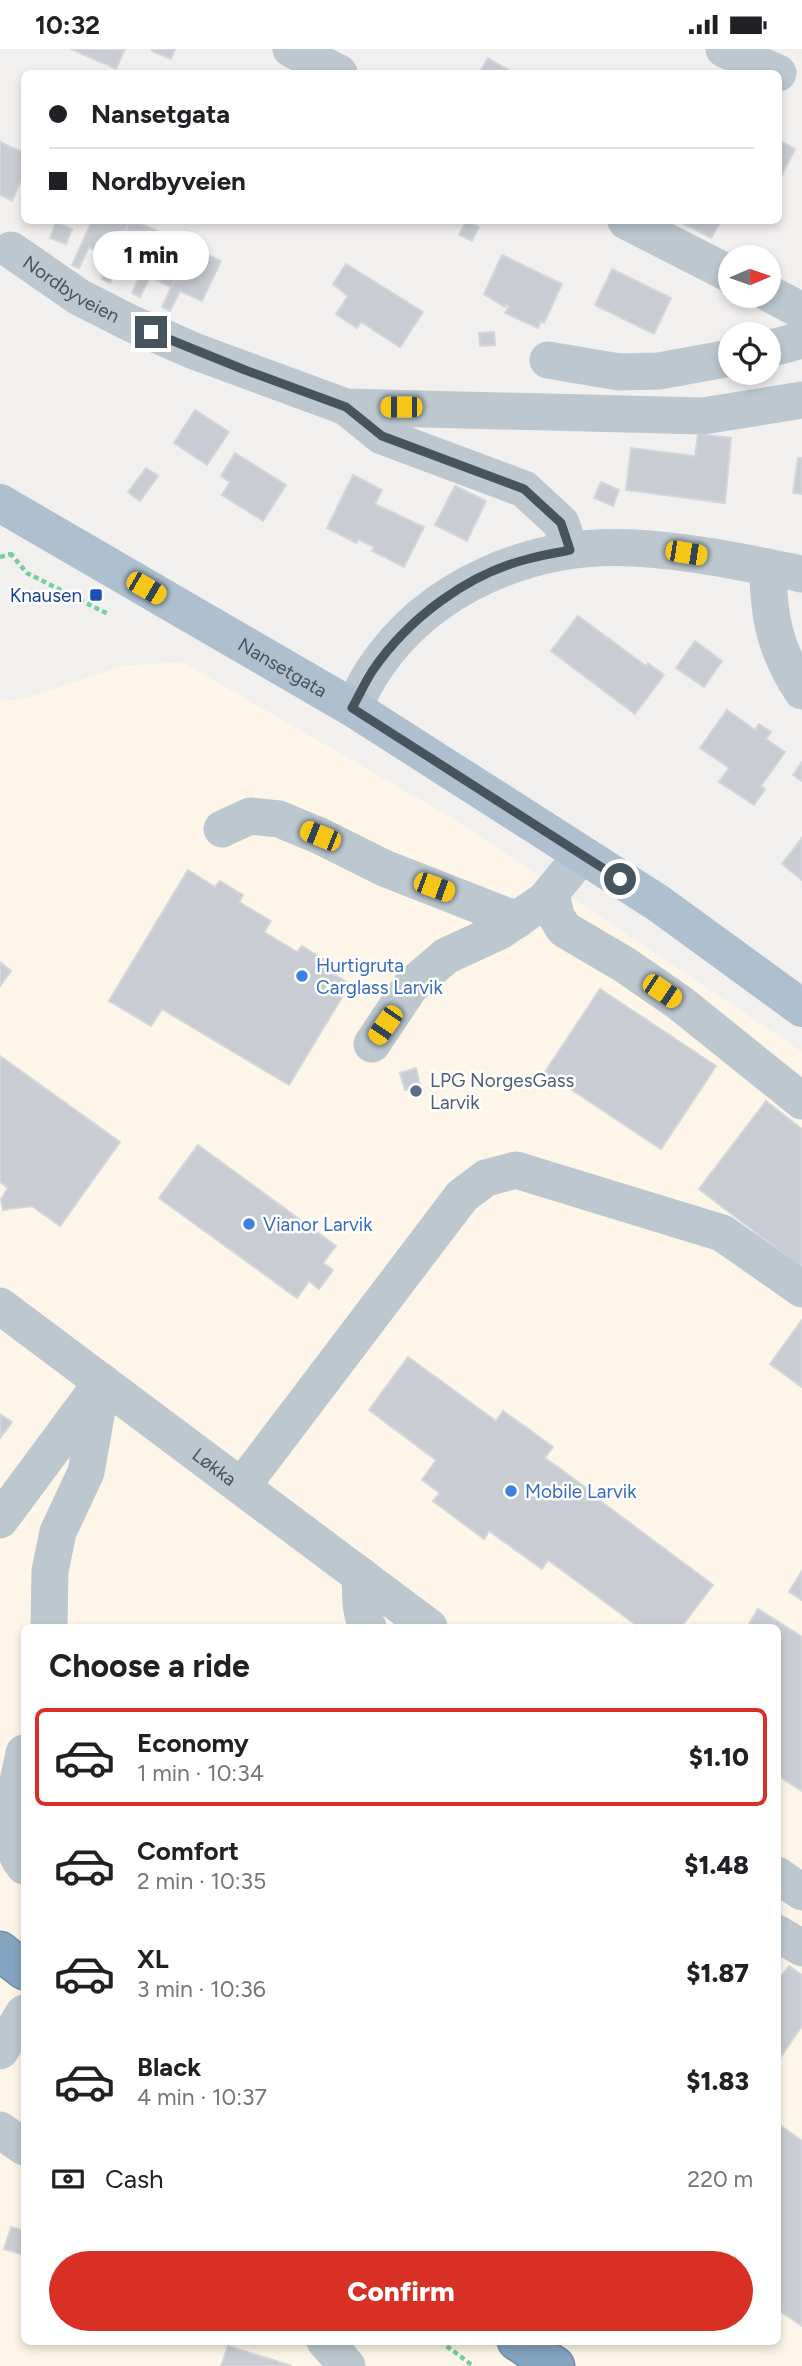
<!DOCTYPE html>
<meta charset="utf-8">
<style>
body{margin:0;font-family:Figtree,sans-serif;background:#f2f2f2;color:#202124;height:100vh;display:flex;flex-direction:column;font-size:26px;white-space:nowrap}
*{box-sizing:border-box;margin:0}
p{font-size:23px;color:#757577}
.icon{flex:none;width:38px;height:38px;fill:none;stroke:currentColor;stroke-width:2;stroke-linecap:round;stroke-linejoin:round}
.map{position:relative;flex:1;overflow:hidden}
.details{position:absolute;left:21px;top:1575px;width:760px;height:721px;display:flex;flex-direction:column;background:#fff;border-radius:10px;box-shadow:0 4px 10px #0003}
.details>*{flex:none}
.hud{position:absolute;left:21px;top:21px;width:761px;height:154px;border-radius:10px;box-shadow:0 4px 10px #0003;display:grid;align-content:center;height:154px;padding:0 28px;background:#fff}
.needle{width:46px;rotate:88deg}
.buttons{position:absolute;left:718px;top:196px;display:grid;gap:14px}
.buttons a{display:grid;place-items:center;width:63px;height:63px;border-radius:50%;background:#fff;box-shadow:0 4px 10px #0003;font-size:35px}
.end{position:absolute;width:32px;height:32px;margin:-16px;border:9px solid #46545d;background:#fff;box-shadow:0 0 0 4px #fff}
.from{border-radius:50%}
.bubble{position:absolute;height:49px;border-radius:24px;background:#fff;box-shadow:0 4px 10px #0003;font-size:23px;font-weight:800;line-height:49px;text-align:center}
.car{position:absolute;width:21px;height:42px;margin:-21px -10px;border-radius:9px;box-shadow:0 0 5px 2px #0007;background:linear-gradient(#f5c518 24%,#345 0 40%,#f5c518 0 76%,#345 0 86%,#f5c518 0)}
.hud b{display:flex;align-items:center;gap:24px;height:66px;font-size:26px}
.hud b+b{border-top:2px solid #e0e0e0}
.hud i{width:18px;height:18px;background:#202124}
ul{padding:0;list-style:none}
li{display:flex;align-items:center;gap:21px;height:98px;margin:0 14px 10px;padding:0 14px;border:4px solid transparent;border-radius:10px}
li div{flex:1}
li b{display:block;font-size:26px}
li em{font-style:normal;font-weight:800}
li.current{border-color:#d93025}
li>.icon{width:63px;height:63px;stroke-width:1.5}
h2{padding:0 28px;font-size:32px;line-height:84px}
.pay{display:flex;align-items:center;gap:18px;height:77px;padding:0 28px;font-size:26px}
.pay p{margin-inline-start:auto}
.primary-button{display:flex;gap:14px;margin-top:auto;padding:14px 28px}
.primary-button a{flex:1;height:80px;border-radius:42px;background:#d93025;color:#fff;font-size:28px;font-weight:800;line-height:80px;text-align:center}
.status{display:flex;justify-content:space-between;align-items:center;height:49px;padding:0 35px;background:#fff;direction:ltr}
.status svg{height:19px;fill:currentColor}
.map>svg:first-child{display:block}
.commercial{fill:#fdf6e8;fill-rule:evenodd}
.building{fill:#c9ccd2;stroke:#d3d6db;stroke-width:2}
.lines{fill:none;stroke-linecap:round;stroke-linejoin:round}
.highway-casing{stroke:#708fab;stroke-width:41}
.path{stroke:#73d09e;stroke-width:4.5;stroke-dasharray:5 3.5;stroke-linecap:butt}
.minor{stroke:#bcc7cf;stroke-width:37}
.major{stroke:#aec0cf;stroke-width:38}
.highway{stroke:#85a4bf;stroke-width:38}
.route{stroke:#46545d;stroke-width:9}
.transit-dot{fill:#1a4fb4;stroke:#fff;stroke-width:2.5}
.shop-dot{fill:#3f7fe0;stroke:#fff;stroke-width:2.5}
.service-dot{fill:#5c6f8a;stroke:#fff;stroke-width:2.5}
.labels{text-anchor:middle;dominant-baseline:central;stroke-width:5;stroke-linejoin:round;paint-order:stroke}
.street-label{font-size:19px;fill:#46545d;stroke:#fff}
.transit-label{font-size:19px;fill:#164399;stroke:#fff;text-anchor:end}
.shop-label{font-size:19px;fill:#366cbe;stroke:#fff;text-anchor:start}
.service-label{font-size:19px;fill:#4e5e75;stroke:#fff;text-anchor:start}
</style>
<div class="status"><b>10:32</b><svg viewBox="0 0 49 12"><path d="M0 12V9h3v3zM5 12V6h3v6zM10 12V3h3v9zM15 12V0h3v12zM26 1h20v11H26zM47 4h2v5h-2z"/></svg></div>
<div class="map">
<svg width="802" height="2317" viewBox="0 0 802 2317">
<rect width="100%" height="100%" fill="#f2efef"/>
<path class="commercial" d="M 182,613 L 450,768 L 802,1003 L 802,2317 L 0,2317 L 0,652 L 23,650 L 123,617 ZM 24,1578 L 777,1578 L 777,2292 L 24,2292 Z"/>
<g class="building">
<polygon points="71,0 125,0 116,20"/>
<polygon points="152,0 175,0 171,10 152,2"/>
<polygon points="488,9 514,24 479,24"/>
<polygon points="779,91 795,100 779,132"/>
<polygon points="0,93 24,104 24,125 12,152 0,146"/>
<polygon points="92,172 130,172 112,209 89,198 79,219 72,216"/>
<polygon points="130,172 135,172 160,183 141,224 120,214 110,234 102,230"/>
<polygon points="466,172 479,178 472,192 459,186"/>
<polygon points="679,172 721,172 711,189"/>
<polygon points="56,174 72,180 66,195 50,189"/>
<polygon points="160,183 190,198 171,238 150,228 140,248 132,244"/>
<polygon points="190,198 221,212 202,252 180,242 170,262 162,258"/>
<polygon points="502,206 562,235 544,274 541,272 538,279 505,264 509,257 506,256 505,258 484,245"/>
<polygon points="346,215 423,263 400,298 361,273 357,279 336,265 348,247 333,235"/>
<polygon points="612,220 671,249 654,285 595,256"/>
<polygon points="494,283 495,296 480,297 479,284"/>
<polygon points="195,361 229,383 207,416 174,394"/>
<polygon points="698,385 731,389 725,454 626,441 631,399 695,407"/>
<polygon points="235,404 286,436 263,472 222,446 230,433 221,427"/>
<polygon points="798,409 802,409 802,445 793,444"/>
<polygon points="146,419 158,427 140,452 128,443"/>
<polygon points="353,426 382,441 375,455 424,478 404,518 372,502 374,498 358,490 356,494 327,479"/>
<polygon points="601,433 619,441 613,457 594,449"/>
<polygon points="455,437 486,452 467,492 435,476"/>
<polygon points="578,567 646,617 648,614 664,626 635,665 551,602"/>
<polygon points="695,592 722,612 704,638 676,619"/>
<polygon points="727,661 755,681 759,675 771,683 766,690 785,703 761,737 765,740 754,756 719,733 729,719 700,699"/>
<polygon points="802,713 802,732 793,726"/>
<polygon points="802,789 802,831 782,815"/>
<polygon points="188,821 215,838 220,832 243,846 239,853 271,872 264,883 297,903 302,897 324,911 320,917 350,935 289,1036 162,960 151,977 109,952"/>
<polygon points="0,913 11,922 0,937"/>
<polygon points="600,940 716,1017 661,1100 545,1023"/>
<polygon points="0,1007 120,1093 60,1177 32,1157 3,1161 1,1150 8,1139 0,1133"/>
<polygon points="416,1019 420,1037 405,1041 400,1024"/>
<polygon points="766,1052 802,1080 802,1219 699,1140"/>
<polygon points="198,1096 336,1197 323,1214 333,1221 319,1240 309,1232 297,1249 159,1149"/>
<polygon points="802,1271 802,1338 770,1315"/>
<polygon points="408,1308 496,1372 503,1362 553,1398 545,1409 596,1446 595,1448 713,1536 681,1578 639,1578 548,1511 542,1520 489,1482 484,1490 433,1452 440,1444 422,1431 436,1411 369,1361"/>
<polygon points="0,1365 12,1373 0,1389"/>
<polygon points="802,1522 802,1551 789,1543"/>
<polygon points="758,1560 802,1588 802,1742 777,1726 777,1578 747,1578"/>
<polygon points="789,1917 802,1926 802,1977 777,2013 777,1932"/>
<polygon points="777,2074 802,2092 802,2277 777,2260"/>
<polygon points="11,2178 24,2182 24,2206 4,2200"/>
<polygon points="228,2297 292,2317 221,2317"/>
</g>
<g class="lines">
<defs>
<g id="highway">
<polyline points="0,1902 24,1921"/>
<polyline points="517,2292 555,2317"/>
</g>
</defs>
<use href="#highway" class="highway-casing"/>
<g class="path">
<polyline points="10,504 27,524 108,565"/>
<polyline points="0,508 11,505"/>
<polyline points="440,2292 473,2317"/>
</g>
<g class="minor">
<polyline points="291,0 339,24"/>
<polyline points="724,0 778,24"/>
<polyline points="626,172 730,225"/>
<path id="s1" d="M 11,201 L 79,248 L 130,274 L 194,302 L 346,358 L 382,387 L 524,440 L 561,474 L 570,501"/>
<polyline points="768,244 802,262"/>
<polyline points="768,300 802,291"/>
<polyline points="548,311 619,323 659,322 730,309"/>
<polyline points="346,358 703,367 802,351"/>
<path d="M 768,518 C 768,567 775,601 802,642"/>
<path d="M 353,659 C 359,647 365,634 373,622 C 429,536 534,493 634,499 C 691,502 747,514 802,525"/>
<polyline points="222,780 250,767 279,770 320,787 384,819 517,871"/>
<polyline points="551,844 556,867 564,880 625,916 680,954 802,1052"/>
<polyline points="372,995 410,938 446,907 500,882 545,851 582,806"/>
<path id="s2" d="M 0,1257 L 429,1578"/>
<polyline points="242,1437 462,1147 486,1129 516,1121 722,1184 802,1240"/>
<polyline points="0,1471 97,1340"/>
<path d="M 360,1526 C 361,1542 359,1565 368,1578"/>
<polyline points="49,1578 50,1522 58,1483 86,1423 102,1333"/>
<path d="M 24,1704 C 18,1737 0,1789 24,1817"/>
<polyline points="777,1826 802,1843"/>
<polyline points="777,1884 802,1899"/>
<polyline points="0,2002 24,1964"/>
<polyline points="0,2081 24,2098"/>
<polyline points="325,2292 347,2317"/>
</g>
<path class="major" id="s3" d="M 0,454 L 353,659 L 658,854 L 802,959"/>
<use href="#highway" class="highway"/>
</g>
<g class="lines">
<path class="route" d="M 151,283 L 245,321 L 346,358 L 382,387 L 524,440 L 561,474 L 570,501 C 556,504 542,506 528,510 C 467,525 408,570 373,621 C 365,633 359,647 352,659 L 620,830"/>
</g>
<rect class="transit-dot" x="89" y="539" width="14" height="14" rx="3.5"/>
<g class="shop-dot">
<circle cx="302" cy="927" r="7"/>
<circle cx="249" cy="1175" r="7"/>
<circle cx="511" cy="1442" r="7"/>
</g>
<circle class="service-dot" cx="416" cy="1042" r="7"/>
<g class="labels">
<g class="street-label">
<text stroke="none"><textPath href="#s1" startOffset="72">Nordbyveien</textPath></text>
<text stroke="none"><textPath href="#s3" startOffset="327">Nansetgata</textPath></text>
<text stroke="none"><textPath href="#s2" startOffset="268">Løkka</textPath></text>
</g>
<g class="transit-label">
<text x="82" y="546">Knausen</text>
</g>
<g class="shop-label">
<text x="316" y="916">Hurtigruta<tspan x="316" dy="22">Carglass Larvik</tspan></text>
<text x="263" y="1175">Vianor Larvik</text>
<text x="525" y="1442">Mobile Larvik</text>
</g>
<g class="service-label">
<text x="430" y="1031">LPG NorgesGass<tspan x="430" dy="22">Larvik</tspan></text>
</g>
</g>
</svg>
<div class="buttons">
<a><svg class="needle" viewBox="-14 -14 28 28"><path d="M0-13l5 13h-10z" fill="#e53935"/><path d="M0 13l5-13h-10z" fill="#757577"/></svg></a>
<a><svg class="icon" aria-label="locate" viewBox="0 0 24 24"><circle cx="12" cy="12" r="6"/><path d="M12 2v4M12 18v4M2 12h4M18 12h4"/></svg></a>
</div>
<i class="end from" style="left:620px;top:830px"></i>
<i class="end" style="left:151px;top:283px"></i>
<div class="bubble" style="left:93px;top:182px;width:116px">1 min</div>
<i class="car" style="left:401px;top:358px;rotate:270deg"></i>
<i class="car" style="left:686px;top:504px;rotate:99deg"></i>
<i class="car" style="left:146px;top:539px;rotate:120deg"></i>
<i class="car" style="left:320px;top:787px;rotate:292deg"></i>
<i class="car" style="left:434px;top:838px;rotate:110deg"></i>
<i class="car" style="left:662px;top:942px;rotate:124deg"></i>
<i class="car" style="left:385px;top:976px;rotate:214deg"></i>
<div class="hud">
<b><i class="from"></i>Nansetgata</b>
<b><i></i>Nordbyveien</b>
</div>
<section class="details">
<h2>Choose a ride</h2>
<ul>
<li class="current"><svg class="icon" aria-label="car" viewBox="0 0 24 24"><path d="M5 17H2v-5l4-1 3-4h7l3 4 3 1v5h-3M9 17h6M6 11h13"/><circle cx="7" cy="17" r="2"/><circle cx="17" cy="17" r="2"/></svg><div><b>Economy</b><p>1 min · 10:34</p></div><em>$1.10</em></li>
<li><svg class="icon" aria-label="car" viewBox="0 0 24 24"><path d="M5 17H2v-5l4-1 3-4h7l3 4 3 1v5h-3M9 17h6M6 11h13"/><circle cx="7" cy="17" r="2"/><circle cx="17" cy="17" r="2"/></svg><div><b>Comfort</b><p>2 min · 10:35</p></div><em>$1.48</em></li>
<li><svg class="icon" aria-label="car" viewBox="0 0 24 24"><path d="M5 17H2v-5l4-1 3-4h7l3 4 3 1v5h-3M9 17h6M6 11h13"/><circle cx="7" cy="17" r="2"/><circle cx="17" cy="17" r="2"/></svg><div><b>XL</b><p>3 min · 10:36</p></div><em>$1.87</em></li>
<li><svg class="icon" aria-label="car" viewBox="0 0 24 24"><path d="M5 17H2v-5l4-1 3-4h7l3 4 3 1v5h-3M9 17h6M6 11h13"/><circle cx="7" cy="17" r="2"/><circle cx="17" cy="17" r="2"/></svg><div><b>Black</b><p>4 min · 10:37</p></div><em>$1.83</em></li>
</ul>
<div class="pay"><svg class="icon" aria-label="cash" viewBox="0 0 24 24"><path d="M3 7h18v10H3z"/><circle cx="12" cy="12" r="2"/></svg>Cash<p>220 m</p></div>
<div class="primary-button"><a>Confirm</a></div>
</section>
</div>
